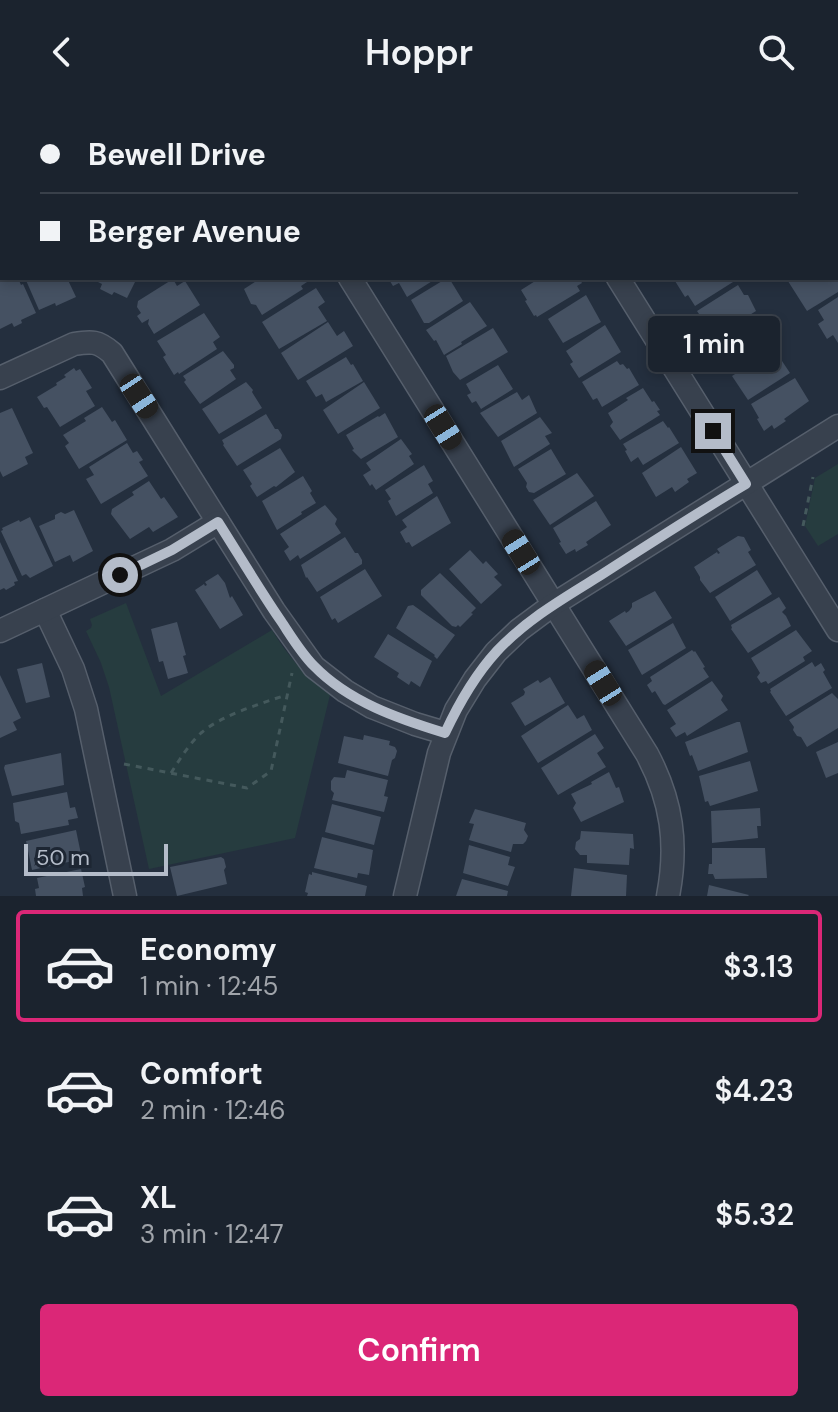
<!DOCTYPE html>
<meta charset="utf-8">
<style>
body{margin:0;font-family:"DM Sans",sans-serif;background:#242b36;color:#f1f3f6;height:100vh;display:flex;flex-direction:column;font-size:30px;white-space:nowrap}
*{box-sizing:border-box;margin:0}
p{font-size:26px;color:#a0a4aa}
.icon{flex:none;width:44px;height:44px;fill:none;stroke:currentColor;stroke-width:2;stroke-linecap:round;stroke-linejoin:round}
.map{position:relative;height:792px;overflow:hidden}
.side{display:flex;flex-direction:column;background:#1b232e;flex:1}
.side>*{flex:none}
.hud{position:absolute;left:0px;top:0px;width:838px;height:176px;box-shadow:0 4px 12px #0003,0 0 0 2px #39404a;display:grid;align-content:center;height:176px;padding:0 40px;background:#1b232e}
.scale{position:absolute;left:24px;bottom:20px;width:144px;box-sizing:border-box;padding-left:8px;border:4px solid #b4bcc9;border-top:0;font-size:22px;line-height:28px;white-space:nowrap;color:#b4bcc9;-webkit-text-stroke:6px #1d2633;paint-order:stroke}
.end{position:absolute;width:36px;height:36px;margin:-18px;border:10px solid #b4bcc9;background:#111;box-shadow:0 0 0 4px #111}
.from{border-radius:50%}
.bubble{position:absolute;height:56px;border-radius:8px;background:#1b232e;box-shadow:0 4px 12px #0003,0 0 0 2px #39404a;font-size:26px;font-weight:600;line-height:56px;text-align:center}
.car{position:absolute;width:24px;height:48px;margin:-24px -12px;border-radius:10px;box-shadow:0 0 6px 2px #0007;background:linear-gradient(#222 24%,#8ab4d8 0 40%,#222 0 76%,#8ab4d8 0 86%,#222 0)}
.hud b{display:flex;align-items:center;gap:28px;height:76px;font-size:30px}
.hud b+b{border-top:2px solid #39404a}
.hud i{width:20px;height:20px;background:#f1f3f6}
ul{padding:14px 0 0;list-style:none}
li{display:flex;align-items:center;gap:24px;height:112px;margin:0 16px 12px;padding:0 24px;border:4px solid transparent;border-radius:8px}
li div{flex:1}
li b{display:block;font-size:30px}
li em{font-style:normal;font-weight:600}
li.on{border-color:#db2777}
li>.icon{width:72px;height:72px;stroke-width:1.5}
.cta{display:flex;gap:16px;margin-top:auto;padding:16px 40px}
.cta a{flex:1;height:92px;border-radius:8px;background:#db2777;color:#fff;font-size:32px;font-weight:600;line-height:92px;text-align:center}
header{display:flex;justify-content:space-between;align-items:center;height:104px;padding:0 40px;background:#1b232e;font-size:36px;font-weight:600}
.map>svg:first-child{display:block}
.green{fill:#263c3f}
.building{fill:#455162}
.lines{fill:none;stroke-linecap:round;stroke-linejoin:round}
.minor-casing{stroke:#565f6c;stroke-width:25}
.path{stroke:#44595c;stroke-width:3;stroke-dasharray:6 6;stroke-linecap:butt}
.minor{stroke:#38414e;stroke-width:22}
.route{stroke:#b4bcc9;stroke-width:10}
</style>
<header><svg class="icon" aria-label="back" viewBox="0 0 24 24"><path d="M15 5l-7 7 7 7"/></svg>Hoppr<svg class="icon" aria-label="search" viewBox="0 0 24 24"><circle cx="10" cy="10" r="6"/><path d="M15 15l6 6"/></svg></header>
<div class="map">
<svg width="838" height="792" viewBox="0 0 838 792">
<rect width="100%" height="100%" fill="#242f3e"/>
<g class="green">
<polygon points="838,360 838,430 818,442 805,422 815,374"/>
<path d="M 126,499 L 161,592 L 272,526 C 287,551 306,573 330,591 L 295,734 L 149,765 L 109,583 L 101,559 L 86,527 L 91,524 L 92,521 L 90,515 Z"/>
</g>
<g class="building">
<polygon points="0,174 18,174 21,181 23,180 36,209 21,216 22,219 14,223 12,219 0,225"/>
<polygon points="25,174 67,174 76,193 56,202 55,199 39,206"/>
<polygon points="95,174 137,174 127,194 114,188 112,191 100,185 102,180 94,176"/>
<polygon points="261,174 309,174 310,176 301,182 303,185 262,211 256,201 251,200 244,185"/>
<polygon points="388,174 437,174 407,193 399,179 393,182"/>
<polygon points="447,174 449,174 463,197 429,219 424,219 411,196"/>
<polygon points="540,174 579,174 582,179 577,182 580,187 537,213 536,211 534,212 525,197 527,196 521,186"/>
<polygon points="679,174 731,174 733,178 695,202 688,191 685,193 675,177"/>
<polygon points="786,174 838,174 838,188 807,207"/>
<polygon points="173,175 177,182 185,177 200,201 154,230 148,220 149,215 142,219 137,212 141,209 137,203 138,197"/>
<polygon points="738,181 744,191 748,191 756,207 710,236 702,222 696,225 690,215 699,210 697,207"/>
<polygon points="316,184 325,198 318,203 327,217 279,245 262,218"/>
<polygon points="586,191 601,218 563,239 548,215"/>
<polygon points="838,193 838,239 833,231 827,235 818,220 824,216 818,206"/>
<polygon points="470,198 487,222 461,238 462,240 444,251 436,236 434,237 426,226"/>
<polygon points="204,209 220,233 213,238 217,245 179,270 178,268 174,271 163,253 166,251 157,237"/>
<polygon points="328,218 337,232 344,227 353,242 298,276 281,249"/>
<polygon points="752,218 758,227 763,226 770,241 731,267 729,263 727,264 721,255 723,254 714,239"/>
<polygon points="605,221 621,248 579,274 570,260 573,258 566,247"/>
<polygon points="493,224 508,248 460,276 453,268 446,252"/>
<polygon points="774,245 790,269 748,296 732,272"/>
<polygon points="223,247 234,261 234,264 230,266 236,275 200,300 184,278 186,276 183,272"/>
<polygon points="346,253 351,261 353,260 363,277 326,298 322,290 316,293 306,277"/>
<polygon points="617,257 620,261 623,260 627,265 629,264 639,281 602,303 597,294 593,296 582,278"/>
<polygon points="498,261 513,285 481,305 476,297 472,299 467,291 471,289 466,280"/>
<polygon points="74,264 76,267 80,265 92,284 86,287 95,302 60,323 47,303 44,304 37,293 57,281 56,279 66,273 64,271"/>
<polygon points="795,274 809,297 784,315 786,317 774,325 772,321 764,327 757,315 759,314 751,300"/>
<polygon points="246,278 253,286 252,288 262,304 219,330 202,305"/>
<polygon points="364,278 380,304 338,330 323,306"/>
<polygon points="643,284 652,298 654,297 660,306 657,307 660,311 620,336 610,322 613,318 608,309 628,296 626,294"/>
<polygon points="517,288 522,296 529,291 537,309 498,333 480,309"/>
<polygon points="102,303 112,318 115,316 127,336 79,365 65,342 69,339 63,331 86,317 84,314"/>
<polygon points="12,304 33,349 25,353 28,360 3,373 0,367 0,309"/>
<polygon points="385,309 398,333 361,355 352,346 354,345 346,331 378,312 379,313"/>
<polygon points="266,310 275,325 278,325 282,331 281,335 237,362 223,341 224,340 222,336"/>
<polygon points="540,313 552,329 545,332 550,340 514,363 501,337"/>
<polygon points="663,317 668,324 669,323 679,339 643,361 638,353 631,358 625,347 627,346 623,340"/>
<polygon points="401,335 412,350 409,352 414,360 376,386 372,380 370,382 363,371 371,366 366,359"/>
<polygon points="127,339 133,349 137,347 143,356 139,358 148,372 101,400 86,375 94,371 89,363"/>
<polygon points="681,343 697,369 687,375 689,378 675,388 672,383 656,393 642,369"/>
<polygon points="280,344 295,368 276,383 274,382 257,393 250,382 252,380 243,366"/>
<polygon points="551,345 566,370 534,389 529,388 526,383 527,379 518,365"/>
<polygon points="424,361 433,377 428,380 433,389 396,412 388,397 391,395 385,386"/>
<polygon points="577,369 594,392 550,421 533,396"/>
<polygon points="303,372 312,387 310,389 316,399 301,408 302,410 277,426 262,397"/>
<polygon points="149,377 161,395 164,393 178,413 153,428 149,423 130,435 111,410 112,405 134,391 132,388"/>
<polygon points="437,392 451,419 412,443 409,438 406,439 400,428 407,423 402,416"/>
<polygon points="596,397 611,421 586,438 588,441 576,448 575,445 566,450 559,439 561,438 553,424"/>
<polygon points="325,401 337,415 335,420 341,429 300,455 298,451 290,457 284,447 289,443 280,430"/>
<polygon points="74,406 93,447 73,458 70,451 55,458 39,422 55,415 55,411 61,408 65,410"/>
<polygon points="30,413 53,462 30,474 26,470 22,472 1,427 3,426 2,424 19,416 20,418"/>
<polygon points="738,432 744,433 751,446 748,448 756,461 710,489 700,476 700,473 694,463 717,448 718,450 720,449 717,445"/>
<polygon points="345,433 355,449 358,449 362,456 362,460 317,488 307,473 306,474 301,461"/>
<polygon points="0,438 18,477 14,478 15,481 6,486 4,484 0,486"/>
<polygon points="470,446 483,460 486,457 498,470 494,473 502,481 481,500 449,465"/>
<polygon points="365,465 382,492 338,519 335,514 332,516 320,493"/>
<polygon points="757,466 772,490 730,517 715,493"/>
<polygon points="440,469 476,504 471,509 473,510 460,523 458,521 456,523 452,522 421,491 421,486"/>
<polygon points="218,470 225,479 230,494 232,492 243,511 220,525 195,486 204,480 205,482 207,481 205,478"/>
<polygon points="655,487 672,514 626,542 609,517 625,507 626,509 629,507 632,503 632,499"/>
<polygon points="779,493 786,504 782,508 786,512 791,522 748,549 731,525 732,524 731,521"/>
<polygon points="413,501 455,531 437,555 434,552 435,551 396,524 408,502"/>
<polygon points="177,518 186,551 183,552 188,569 168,575 163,557 159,558 151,525"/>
<polygon points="673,519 686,544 642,571 628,546"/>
<polygon points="796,526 812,547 803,553 805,557 768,580 766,577 761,579 757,573 760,569 751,554"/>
<polygon points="388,530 432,557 420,583 411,577 409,581 397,573 399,569 374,553"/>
<polygon points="692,546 694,548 695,547 705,563 703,564 709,573 665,601 663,600 655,587 652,589 647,581 652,577 650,573"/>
<polygon points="812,558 815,563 821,559 825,566 823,568 832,584 786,612 770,588 771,587 770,585"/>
<polygon points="42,559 50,593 26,599 17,565"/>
<polygon points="0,571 21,614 13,618 17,626 0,634"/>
<polygon points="550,573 565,599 525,622 511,599 524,591 525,588 523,585 538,576 540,579"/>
<polygon points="712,577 723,592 721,596 728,606 687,632 685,628 676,633 670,624 676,620 667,606"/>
<polygon points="832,589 838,595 838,624 807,643 801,633 797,632 793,626 794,623 789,616"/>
<polygon points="568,601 577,615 584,611 592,626 538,659 521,632"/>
<polygon points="737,618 740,618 748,648 698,667 692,651 690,652 685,638"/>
<polygon points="595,630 604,644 597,649 606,663 558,691 541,664"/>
<polygon points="364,631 390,637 389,641 395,643 397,647 395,654 392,656 388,672 338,659 344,632 363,636"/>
<polygon points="838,638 838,669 826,674 816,648"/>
<polygon points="61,649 64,681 12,692 4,664 5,661"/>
<polygon points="750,657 758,687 710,702 708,697 705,698 699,672"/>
<polygon points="347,666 388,676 384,692 388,693 384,708 332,696 334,689 331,686 331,677 334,673 345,674"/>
<polygon points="609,668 616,684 619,683 624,698 581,718 573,704 576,699 571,690 592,680 591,678"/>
<polygon points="67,688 70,704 75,703 78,714 68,716 69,721 21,730 19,719 15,717 13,699"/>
<polygon points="332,700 381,713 374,741 325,728"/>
<polygon points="760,704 761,722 757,722 758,734 712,739 711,707"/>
<polygon points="475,705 526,719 524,726 528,732 526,737 523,740 513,740 511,748 469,736 474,720 469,719"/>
<polygon points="76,726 82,755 32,766 26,737"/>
<polygon points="581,727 633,730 634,745 630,744 629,761 587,759 587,751 580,751 575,745 576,738 580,735"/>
<polygon points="322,733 373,746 369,771 358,769 357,774 314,764"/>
<polygon points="469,741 510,753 508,761 515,763 508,782 463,769"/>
<polygon points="712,744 765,744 767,774 715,775 713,770 708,770 709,760 712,760"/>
<polygon points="221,753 224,755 226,763 224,766 227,780 177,792 170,763"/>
<polygon points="574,764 627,771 626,792 571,792"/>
<polygon points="81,765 85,783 82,784 83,792 36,792 35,785 39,784 37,774"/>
<polygon points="312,768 367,782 365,792 307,792 308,789 305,788 309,770 312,771"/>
<polygon points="462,775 508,787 507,792 456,792"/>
<polygon points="709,781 749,791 748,792 707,792"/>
</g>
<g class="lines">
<defs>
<g id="minor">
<polyline points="263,0 264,2"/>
<polyline points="513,0 514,2"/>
<polyline points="785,0 786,2"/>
<polyline points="182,2 187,0"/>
<polyline points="836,83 838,86"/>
<polyline points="0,87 2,86"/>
<path d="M 350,174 L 647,650 C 672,697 678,740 668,792"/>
<polyline points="618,174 838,526"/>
<path d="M 0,274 L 74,240 C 92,237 98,237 112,249 L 274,507 L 314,563 L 345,587 L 372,603 L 415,620 L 445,629"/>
<polyline points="45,506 73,565 86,605 125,792"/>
<polyline points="0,527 172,446 218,418"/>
<polyline points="405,792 439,649 456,606 475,575 496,548 519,526 554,500 838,322"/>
</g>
</defs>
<use href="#minor" class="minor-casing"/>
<g class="path">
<polyline points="803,422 813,373"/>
<polyline points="124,660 247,684 271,667 292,569"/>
<path d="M 171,669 C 180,655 189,640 201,629 C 222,611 260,600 286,591"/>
</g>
<use href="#minor" class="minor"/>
</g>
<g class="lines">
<path class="route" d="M 120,471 L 172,446 L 218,418 C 239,451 259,485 281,517 C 291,532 301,549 314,562 C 349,598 399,615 445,629 C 459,599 475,571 497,547 C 527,515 564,494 601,471 C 649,440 697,409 746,380 L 713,327"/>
</g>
</svg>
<div class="scale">50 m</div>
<i class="end from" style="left:120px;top:471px"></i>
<i class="end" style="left:713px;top:327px"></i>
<div class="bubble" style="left:648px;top:212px;width:132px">1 min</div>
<i class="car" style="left:139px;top:292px;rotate:147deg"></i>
<i class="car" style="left:443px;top:323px;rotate:148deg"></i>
<i class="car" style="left:521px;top:448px;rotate:328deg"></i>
<i class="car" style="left:603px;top:579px;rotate:328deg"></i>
<div class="hud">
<b><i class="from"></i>Bewell Drive</b>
<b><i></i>Berger Avenue</b>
</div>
</div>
<section class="side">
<ul>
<li class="on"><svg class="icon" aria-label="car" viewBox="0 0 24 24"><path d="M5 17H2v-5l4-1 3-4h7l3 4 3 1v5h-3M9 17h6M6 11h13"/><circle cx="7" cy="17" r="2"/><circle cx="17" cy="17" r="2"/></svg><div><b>Economy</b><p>1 min · 12:45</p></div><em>$3.13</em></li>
<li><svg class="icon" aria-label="car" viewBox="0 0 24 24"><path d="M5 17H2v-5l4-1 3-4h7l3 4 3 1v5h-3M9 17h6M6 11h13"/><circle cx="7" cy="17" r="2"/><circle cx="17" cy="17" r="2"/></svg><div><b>Comfort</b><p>2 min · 12:46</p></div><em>$4.23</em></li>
<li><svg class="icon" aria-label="car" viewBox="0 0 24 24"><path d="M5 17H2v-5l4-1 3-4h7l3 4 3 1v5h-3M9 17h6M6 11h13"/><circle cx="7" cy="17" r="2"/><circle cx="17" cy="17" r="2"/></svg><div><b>XL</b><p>3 min · 12:47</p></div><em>$5.32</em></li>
</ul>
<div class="cta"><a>Confirm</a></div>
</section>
